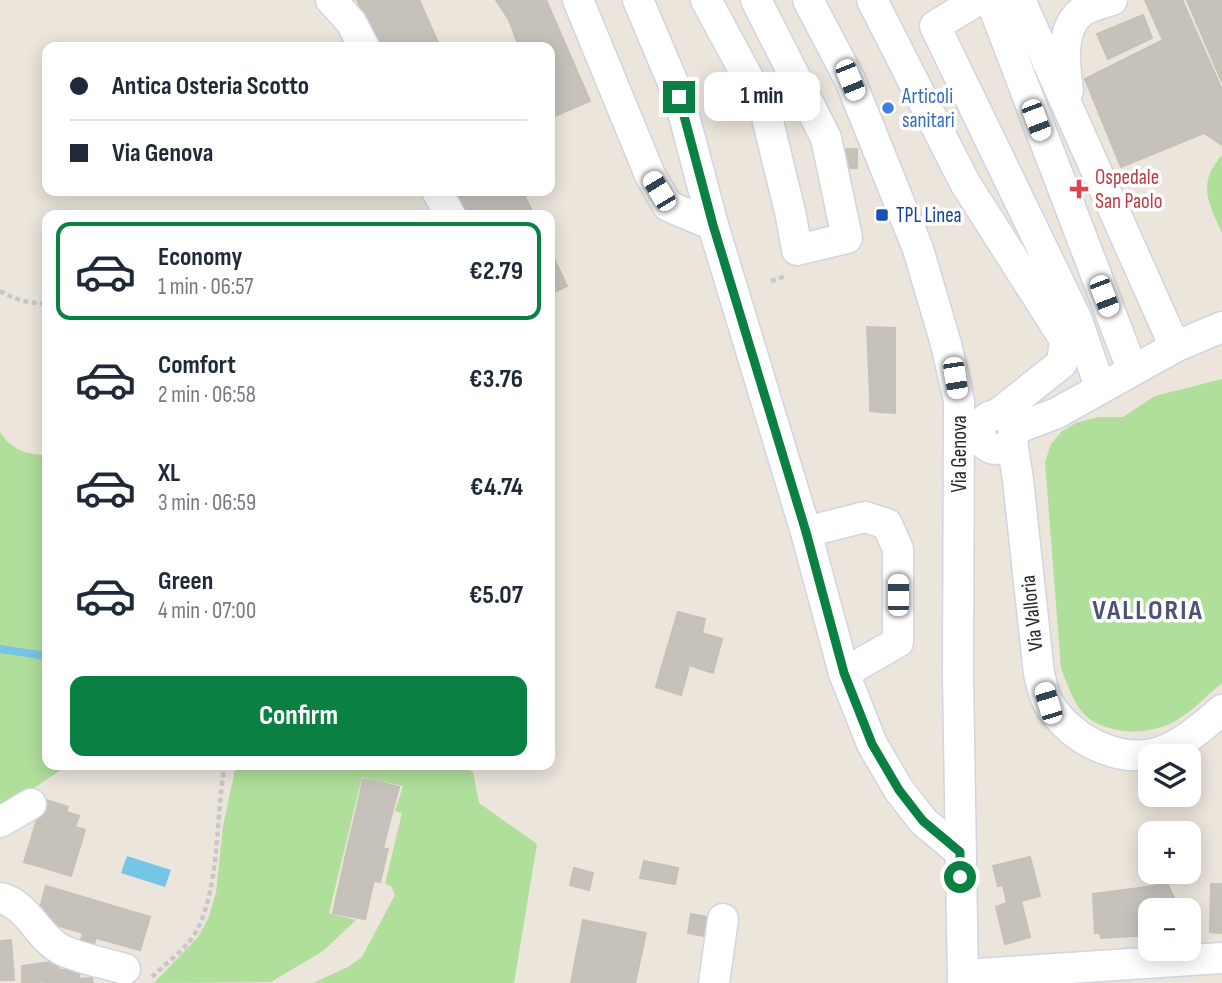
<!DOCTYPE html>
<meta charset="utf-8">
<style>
body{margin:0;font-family:"Sofia Sans Condensed",sans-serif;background:#f2f2f3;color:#1f2937;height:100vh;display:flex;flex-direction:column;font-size:26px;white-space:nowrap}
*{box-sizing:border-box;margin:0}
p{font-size:23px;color:#747a83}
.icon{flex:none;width:38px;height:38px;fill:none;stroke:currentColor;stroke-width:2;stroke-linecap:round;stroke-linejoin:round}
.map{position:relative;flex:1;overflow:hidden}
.sheet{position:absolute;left:42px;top:210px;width:513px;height:560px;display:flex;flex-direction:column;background:#fff;border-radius:14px;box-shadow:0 4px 18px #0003}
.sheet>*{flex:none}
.banner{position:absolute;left:42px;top:42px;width:513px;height:154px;border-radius:14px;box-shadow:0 4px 18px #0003;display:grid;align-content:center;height:154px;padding:0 28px;background:#fff}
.buttons{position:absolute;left:1138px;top:744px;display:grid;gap:14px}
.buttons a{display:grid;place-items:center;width:63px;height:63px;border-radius:14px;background:#fff;box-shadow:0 4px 18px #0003;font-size:35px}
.end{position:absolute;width:32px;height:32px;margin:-16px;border:9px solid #0b8043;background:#fff;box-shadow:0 0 0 4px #fff}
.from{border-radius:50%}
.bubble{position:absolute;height:49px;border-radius:14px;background:#fff;box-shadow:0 4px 18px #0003;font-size:23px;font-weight:700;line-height:49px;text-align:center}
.car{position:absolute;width:21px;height:42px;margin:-21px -10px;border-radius:9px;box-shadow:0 0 5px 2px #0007;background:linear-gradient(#fff 24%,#345 0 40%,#fff 0 76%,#345 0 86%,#fff 0)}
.banner b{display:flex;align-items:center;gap:24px;height:66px;font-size:26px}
.banner b+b{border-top:2px solid #e0e1e3}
.banner i{width:18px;height:18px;background:#1f2937}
ul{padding:12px 0 0;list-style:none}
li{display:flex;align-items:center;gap:21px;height:98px;margin:0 14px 10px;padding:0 14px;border:4px solid transparent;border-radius:14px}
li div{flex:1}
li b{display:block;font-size:26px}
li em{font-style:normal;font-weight:700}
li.current{border-color:#0b8043}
li>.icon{width:63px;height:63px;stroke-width:1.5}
.button{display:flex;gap:14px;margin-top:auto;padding:14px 28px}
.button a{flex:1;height:80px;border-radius:14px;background:#0b8043;color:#fff;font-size:28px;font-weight:700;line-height:80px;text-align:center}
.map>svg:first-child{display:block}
.green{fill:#b0de9b}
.water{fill:#75c5e7}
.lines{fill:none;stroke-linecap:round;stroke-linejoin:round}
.stream{stroke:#75c5e7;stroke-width:8}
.building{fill:#c6c2bb;stroke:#c6c1b6;stroke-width:2}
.minor-casing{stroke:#d1d4e1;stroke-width:33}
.path{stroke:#c7c7c7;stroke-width:4.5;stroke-dasharray:5 3.5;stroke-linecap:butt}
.minor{stroke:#fff;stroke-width:30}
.route{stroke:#0b8043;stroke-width:9}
.shop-dot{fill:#3f7fe0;stroke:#fff;stroke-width:2.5}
.health-dot{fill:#e0444e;stroke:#fff;stroke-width:2.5}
.transit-dot{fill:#1a4fb4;stroke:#fff;stroke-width:2.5}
.labels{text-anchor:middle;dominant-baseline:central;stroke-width:7;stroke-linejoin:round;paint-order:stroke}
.shop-label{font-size:21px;fill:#366cbe;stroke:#fff;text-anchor:start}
.health-label{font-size:21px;fill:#be3a42;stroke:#fff;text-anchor:start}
.transit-label{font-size:21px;fill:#164399;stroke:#fff;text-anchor:start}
.street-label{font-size:21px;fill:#292929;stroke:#fff}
.district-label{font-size:28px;font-weight:bold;letter-spacing:2px;fill:#4d5377;stroke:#fff}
</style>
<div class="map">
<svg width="1222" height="983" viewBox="0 0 1222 983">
<rect width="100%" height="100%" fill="#ebe5dc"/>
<g class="green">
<path d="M 1222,155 L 1222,233 C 1208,201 1197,184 1222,155 Z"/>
<path d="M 1222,379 L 1222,683 C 1208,694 1195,709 1180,718 C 1155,735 1117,736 1091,720 C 1075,709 1068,686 1061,668 L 1045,462 L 1051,444 L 1062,431 L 1076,423 L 1098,417 L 1123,417 L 1155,396 Z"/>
<path d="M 0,432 C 10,449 27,455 47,455 L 47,765 L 68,765 L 0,811 Z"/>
<polygon points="236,765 459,765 473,772 479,803 537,844 514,983 313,983 348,967 362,957 395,895 391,886 385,884 402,813 395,811 403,786 362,777 329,913 356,920 323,951 271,982 154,983 198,937 208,919 216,893 223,826"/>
</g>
<polygon class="water" points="127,856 171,870 165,887 121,873"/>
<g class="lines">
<polyline class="stream" points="0,649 47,656"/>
</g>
<g class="building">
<polygon points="357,0 419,0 440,47 379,47"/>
<polygon points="496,0 546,0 590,101 550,118 550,47 519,47 509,20"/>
<polygon points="1145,0 1182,0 1222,90 1222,145 1204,133 1121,167 1085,79 1163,40"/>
<polygon points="1187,0 1222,0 1222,82"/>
<polygon points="1143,15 1152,38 1108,59 1097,34"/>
<rect x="843" y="149" width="14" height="19"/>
<polygon points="456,191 522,191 534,215 473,215 471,210 466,212"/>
<polygon points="550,249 556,263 550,266"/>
<polygon points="556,263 567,286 550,294 550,266"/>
<polygon points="867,327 895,328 895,345 868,349"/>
<polygon points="895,345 895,413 881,412 881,397 870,398 868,349"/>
<polygon points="881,397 881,412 870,411 870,398"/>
<polygon points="678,612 705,619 702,633 722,639 713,673 689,665 687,674 662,666"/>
<polygon points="662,666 687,674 681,695 656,687"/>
<polygon points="363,779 379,782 372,808 358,804"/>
<polygon points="379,782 399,787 392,813 372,808"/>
<polygon points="43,799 68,807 66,812 79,816 75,827 85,830 71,876 49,869 61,831 36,823"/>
<polygon points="358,804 392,813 383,848 349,841"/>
<polygon points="36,823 61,831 49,869 24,862"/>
<polygon points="349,841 367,847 358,876 374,880 365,919 333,913"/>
<polygon points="367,847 388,849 380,882 358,876"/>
<polygon points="1030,857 1040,896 1021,901 1030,937 1005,944 996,907 1007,903 1003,885 998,886 993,866"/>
<polygon points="644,861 678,868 675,884 640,878"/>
<polygon points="574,868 593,873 589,890 570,885"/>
<polygon points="1166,881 1175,900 1170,902 1170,910 1150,910 1150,935 1101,938 1100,933 1095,933 1093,894 1154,886"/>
<polygon points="1211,884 1222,884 1222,933 1210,932"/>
<polygon points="46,886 150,917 140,950 96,938 94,944 81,940 83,933 37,919"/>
<polygon points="691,914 713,918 709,937 688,933"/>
<polygon points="583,920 646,933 635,983 571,983"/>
<polygon points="11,940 14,980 0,980 0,941"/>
<polygon points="57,961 59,970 80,969 79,979 22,983 22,966"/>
<polygon points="92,978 93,983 43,983 79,979"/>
</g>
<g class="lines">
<defs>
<g id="minor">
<polyline points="331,0 351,22 364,47"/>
<polyline points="578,0 650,175 668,206 713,225"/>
<polyline points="638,0 679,97 713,225 806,532 844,673 872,744 899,790 923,821 960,852"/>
<polyline points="706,0 765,109 791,216 797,250 847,238 826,138 756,0"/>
<polyline points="808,0 850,80 918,249 946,344 959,401 958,675 963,983"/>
<polyline points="872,0 965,183 1065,340 1062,363 998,414"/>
<polyline points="978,0 935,26 1077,320 1100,387"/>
<polyline points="991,0 1132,369"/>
<polyline points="1020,0 1175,347"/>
<path d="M 1068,91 C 1065,65 1059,31 1081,12 C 1089,6 1104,3 1112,0"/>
<polyline points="437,191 450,215"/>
<circle cx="997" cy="432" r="17"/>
<polyline points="1015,429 1057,413 1175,347 1222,327"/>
<path d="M 1012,441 L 1018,480 L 1039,674 C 1042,683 1043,696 1049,704 C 1072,742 1127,769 1170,748 C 1188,740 1207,723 1222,710"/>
<polyline points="806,532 865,517 887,524 898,549 898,642 844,673"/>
<polyline points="0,822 31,804"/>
<path d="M 0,898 C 28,904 38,938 62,950 C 81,959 105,963 125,969"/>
<polyline points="963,975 1222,958"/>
<polyline points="714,983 723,919"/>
</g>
</defs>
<use href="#minor" class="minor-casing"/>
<g class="path">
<polyline points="771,281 786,276"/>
<path d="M 0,291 C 15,300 30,304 47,303"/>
<path d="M 152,977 C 167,962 187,949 197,930 C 221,882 215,817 225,765"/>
</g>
<use href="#minor" class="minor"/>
</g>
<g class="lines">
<polyline class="route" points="679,97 713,225 806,532 844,673 872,744 899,790 923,821 960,852 960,877"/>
</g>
<circle class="shop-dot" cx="888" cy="108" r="7"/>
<path class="health-dot" d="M1075.5 178.5h7v7h7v7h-7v7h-7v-7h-7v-7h7z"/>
<rect class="transit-dot" x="875" y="208" width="14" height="14" rx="3.5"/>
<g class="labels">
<g class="shop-label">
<text x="902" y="96">Articoli<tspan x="902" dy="24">sanitari</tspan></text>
</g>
<g class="health-label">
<text x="1095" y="177">Ospedale<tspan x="1095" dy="24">San Paolo</tspan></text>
</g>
<g class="transit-label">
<text x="896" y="215">TPL Linea</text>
</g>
<g class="street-label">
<text transform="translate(959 454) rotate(-90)">Via Genova</text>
<text transform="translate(1032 613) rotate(-96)">Via Valloria</text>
</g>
<g class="district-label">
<text x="1148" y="610">VALLORIA</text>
</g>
</g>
</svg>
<div class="buttons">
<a><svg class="icon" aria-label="layers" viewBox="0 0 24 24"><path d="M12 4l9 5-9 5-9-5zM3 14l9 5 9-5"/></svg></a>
<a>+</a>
<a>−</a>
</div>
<i class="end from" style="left:960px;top:877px"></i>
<i class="end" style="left:679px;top:97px"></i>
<div class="bubble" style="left:704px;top:72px;width:116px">1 min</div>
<i class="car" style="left:850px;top:80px;rotate:158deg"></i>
<i class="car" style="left:1036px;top:120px;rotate:159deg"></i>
<i class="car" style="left:659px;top:191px;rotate:329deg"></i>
<i class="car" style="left:1104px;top:296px;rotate:159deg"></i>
<i class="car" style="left:955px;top:378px;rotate:171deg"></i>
<i class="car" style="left:898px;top:595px;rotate:0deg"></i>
<i class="car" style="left:1048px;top:703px;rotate:343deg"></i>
<div class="banner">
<b><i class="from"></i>Antica Osteria Scotto</b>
<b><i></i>Via Genova</b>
</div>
<section class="sheet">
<ul>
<li class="current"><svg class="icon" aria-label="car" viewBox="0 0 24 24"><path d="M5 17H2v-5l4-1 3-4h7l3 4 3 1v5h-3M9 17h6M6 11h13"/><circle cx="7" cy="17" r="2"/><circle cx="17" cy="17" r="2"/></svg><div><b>Economy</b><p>1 min · 06:57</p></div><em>€2.79</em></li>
<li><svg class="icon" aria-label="car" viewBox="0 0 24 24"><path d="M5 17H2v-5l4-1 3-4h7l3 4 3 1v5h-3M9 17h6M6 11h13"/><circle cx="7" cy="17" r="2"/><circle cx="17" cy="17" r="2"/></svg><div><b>Comfort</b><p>2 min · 06:58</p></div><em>€3.76</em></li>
<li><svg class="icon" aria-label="car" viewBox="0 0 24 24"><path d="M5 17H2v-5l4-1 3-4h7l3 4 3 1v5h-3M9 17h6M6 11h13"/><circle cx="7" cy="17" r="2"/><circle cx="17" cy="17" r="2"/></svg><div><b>XL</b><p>3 min · 06:59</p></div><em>€4.74</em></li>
<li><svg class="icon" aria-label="car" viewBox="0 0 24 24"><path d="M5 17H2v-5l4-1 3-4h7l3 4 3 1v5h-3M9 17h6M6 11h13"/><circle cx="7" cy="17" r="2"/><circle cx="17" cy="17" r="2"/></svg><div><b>Green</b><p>4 min · 07:00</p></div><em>€5.07</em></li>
</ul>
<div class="button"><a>Confirm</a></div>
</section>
</div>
